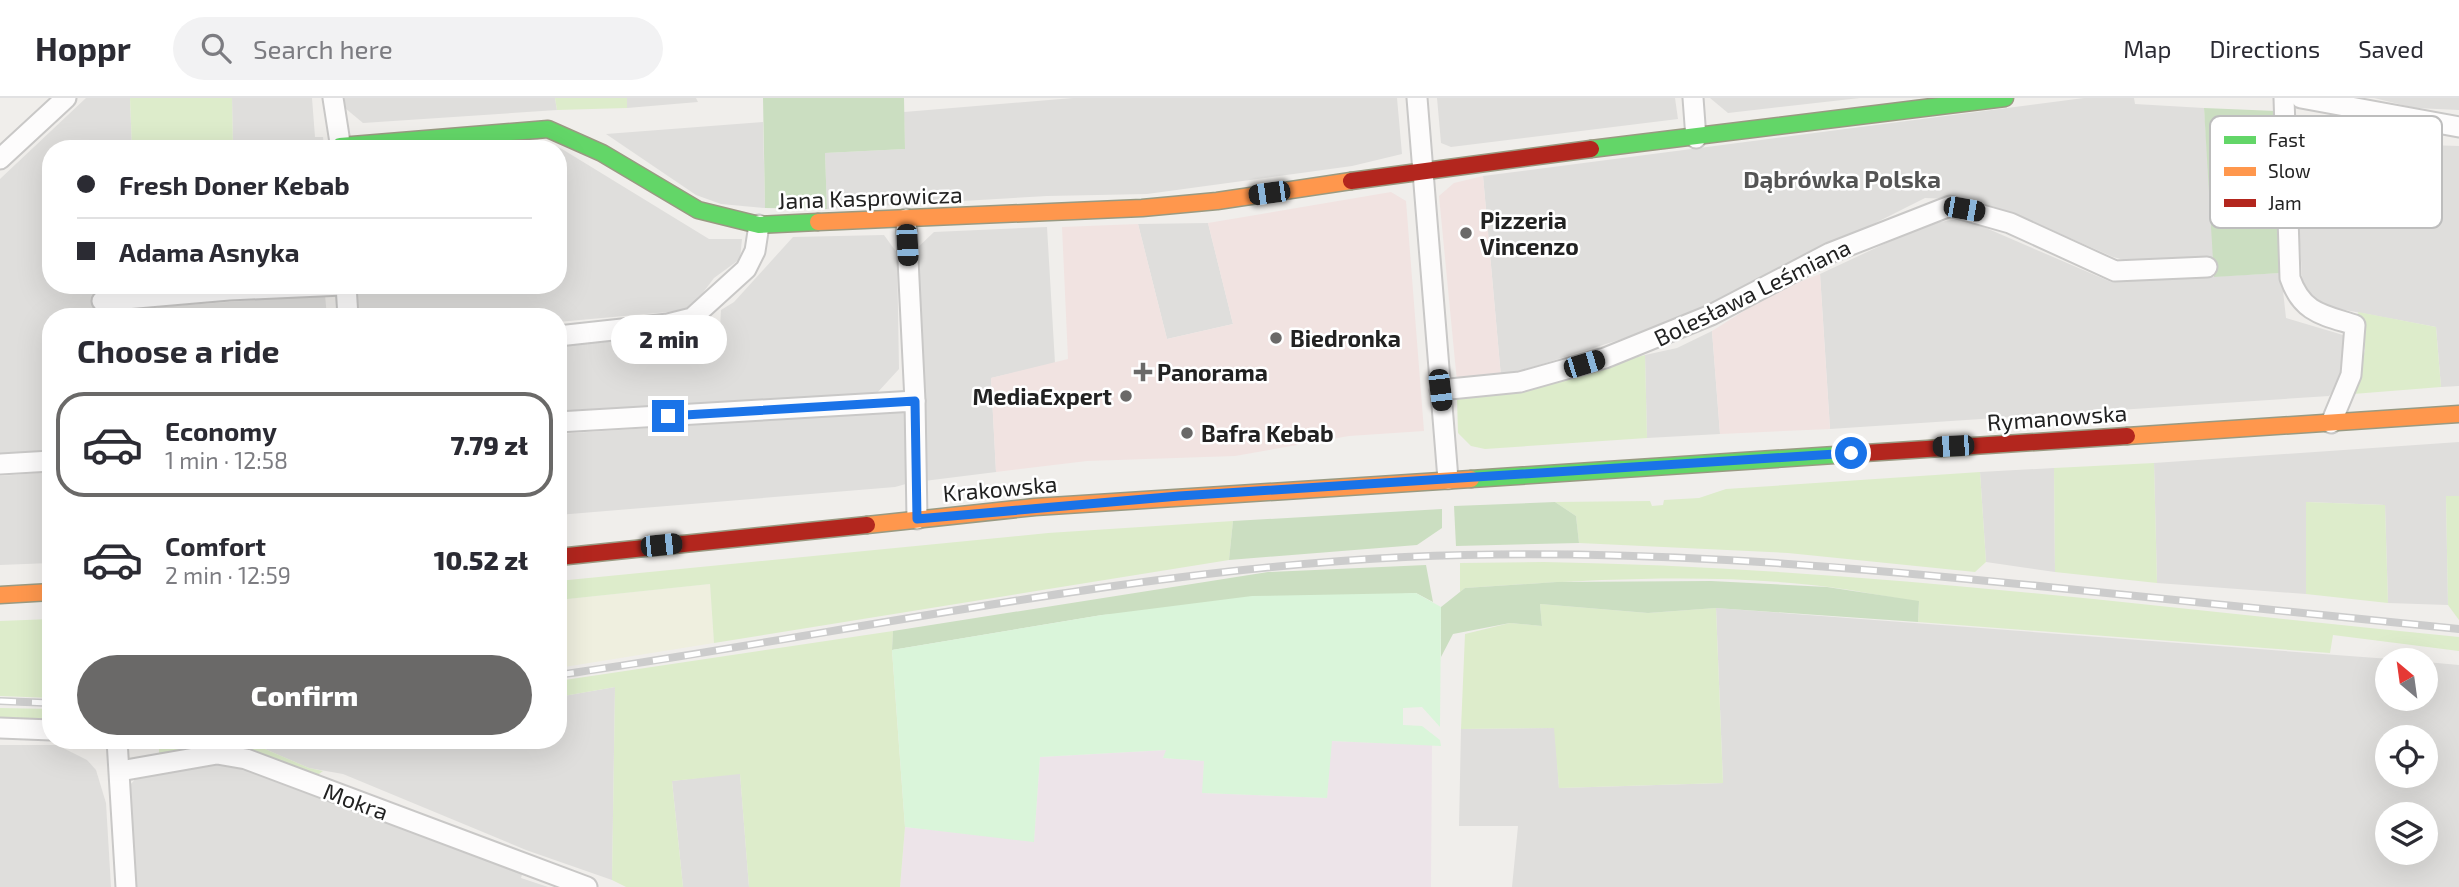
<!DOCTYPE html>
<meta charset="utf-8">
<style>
body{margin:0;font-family:"Exo 2",sans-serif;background:#f2f2f3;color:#2b2b33;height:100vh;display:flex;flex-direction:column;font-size:26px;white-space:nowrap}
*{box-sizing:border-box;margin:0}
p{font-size:23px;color:#7c7c81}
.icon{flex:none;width:38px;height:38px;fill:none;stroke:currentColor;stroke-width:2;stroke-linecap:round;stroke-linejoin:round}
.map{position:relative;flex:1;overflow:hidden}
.side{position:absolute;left:42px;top:210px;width:525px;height:441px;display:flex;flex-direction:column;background:#fff;border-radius:28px;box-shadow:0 7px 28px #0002}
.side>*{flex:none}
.hud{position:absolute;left:42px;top:42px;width:525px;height:154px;border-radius:28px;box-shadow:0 7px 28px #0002;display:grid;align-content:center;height:154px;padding:0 35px;background:#fff}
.needle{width:46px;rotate:331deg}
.controls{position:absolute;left:2375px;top:550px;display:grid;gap:14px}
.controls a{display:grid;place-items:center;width:63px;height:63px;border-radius:50%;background:#fff;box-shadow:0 7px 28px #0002;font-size:35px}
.end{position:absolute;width:32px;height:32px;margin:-16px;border:9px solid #1a73e8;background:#fff;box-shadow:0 0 0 4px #fff}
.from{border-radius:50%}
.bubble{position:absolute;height:49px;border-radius:24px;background:#fff;box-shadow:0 7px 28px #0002;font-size:23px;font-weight:800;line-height:49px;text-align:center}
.car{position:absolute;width:21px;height:42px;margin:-21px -10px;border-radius:9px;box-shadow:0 0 5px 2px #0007;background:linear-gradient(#222 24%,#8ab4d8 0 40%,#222 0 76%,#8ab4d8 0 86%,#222 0)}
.hud b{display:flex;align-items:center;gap:24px;height:66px;font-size:26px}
.hud b+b{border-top:2px solid #e1e1e2}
.hud i{width:18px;height:18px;background:#2b2b33}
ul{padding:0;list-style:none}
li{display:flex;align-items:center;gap:21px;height:105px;margin:0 14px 10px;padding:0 21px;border:4px solid transparent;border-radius:28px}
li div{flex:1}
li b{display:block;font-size:26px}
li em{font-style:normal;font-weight:800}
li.active{border-color:#6a6968}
li>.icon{width:63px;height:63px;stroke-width:1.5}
h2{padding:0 35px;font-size:32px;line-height:84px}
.button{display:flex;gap:14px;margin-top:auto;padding:14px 35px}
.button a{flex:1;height:80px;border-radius:42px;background:#6a6968;color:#fff;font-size:28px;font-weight:800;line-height:80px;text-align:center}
header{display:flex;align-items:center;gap:42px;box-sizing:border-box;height:98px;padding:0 35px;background:#fff;border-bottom:2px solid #e1e1e2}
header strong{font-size:33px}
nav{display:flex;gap:38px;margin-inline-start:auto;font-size:24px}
.search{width:490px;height:63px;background:#f2f2f3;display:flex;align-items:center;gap:18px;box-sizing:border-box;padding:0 24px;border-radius:38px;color:#7c7c81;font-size:26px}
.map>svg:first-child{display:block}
.residential{fill:#dfdedc;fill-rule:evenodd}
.commercial{fill:#f1e3e1}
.industrial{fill:#ede4e9}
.farmland{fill:#efefdf}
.grass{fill:#ddeccb}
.forest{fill:#cbdec1}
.park{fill:#daf5da}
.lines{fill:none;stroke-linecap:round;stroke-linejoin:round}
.street-casing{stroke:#c9c8c7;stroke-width:23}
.fast-casing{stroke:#999a82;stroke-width:19}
.slow-casing{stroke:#999a82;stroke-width:19}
.jam-casing{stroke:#999a82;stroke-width:19}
.street{stroke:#fdfcfc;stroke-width:19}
.fast{stroke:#63d668;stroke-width:16}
.slow{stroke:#ff974d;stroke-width:16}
.jam{stroke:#b3261e;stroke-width:16}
.rail-casing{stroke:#ccc;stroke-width:8}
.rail{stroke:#fff;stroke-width:5;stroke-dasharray:16;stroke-linecap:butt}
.route{stroke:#1a73e8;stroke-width:9}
.poi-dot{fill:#6a6968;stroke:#fff;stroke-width:2.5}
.labels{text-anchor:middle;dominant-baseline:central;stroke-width:5;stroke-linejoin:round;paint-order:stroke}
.street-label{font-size:23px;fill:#222;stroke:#fff}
.poi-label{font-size:23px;font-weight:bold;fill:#222;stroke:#fff;text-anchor:start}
.neighbourhood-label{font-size:24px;font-weight:bold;fill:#555;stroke:#fff}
.key{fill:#fff;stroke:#bdbdbd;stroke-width:2}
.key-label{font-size:19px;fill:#222}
</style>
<header>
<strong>Hoppr</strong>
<div class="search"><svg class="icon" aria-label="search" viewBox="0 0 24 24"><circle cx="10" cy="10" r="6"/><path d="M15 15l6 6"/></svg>Search here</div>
<nav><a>Map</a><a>Directions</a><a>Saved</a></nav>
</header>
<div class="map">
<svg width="2459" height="789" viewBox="0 0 2459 789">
<rect width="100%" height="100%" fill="#f0eeeb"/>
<g class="residential">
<polygon points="86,0 130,0 132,51 51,51 51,187 179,187 100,193 100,219 51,219 51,354 0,357 0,81"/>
<polygon points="232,0 312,0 315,39 323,39 324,51 233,51"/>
<polygon points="345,0 555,0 557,12 363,25 345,10"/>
<polygon points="627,0 696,0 698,4 627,10"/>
<polygon points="1073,0 1397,0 1402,56 1352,68 1147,96 1047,98 827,111 825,55 905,51 904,14"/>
<polygon points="1437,0 1675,0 1678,21 1451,49 1441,45"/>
<polygon points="1710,0 1860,0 1728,15"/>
<polygon points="2084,0 2134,0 2135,6 2204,10 2215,162 2136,165 2113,159 2013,115 1972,102 1925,100 1712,207 1641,235 1501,279 1483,78"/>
<polygon points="2374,0 2459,0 2459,12 2415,10"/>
<polygon points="763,24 765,110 721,106 696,97 606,36"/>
<polygon points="2316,27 2397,46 2459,48 2459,288 2441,289 2436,229 2313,206 2303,192 2293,40"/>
<polygon points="535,40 562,51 709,141 742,141 740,161 714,180 690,212 558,224 558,219 357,219 357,187 558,187 558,51 507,51 507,43"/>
<polygon points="1958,121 1979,127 2111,184 2281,175 2286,220 2343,237 2343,280 2329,298 1830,331 1820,176 1927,126"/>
<polygon points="1208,125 1233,226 1167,241 1138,126"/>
<polygon points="1047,129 1055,265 991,280 996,374 924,383 915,152 934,134"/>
<polygon points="884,137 897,155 899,271 877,295 568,315 558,308 558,247 720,231 721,212 734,204 793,139"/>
<polygon points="325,197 327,219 148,219 158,209"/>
<polygon points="1712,233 1720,336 1647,340 1645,257 1677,250"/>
<polygon points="910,313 913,384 895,389 558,417 558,336"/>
<polygon points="2459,344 2459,398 2446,399 2448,507 2388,505 2385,407 2306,404 2306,496 2157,485 2154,365"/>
<polygon points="2054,370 2055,474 1986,464 1980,374"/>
<polygon points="51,374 51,465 0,467 0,378"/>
<path d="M 1716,510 L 2403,562 L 2387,562 L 2387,600 L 2426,600 L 2426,564 L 2459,567 L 2459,789 L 1512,789 L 1518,728 L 1459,728 L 1461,631 L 1555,630 L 1559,690 L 1723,685 ZM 2387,639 L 2426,639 L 2426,677 L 2387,677 ZM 2387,716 L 2426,716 L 2426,754 L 2387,754 Z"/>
<polygon points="615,589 612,782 526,752 343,676 309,670 244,642 558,642 558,599"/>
<polygon points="0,647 57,647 87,662 96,672 106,705 111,789 0,789"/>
<polygon points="231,662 523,773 521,780 548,789 136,789 130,687 139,677"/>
<polygon points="740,675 749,789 683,789 672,683"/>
</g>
<g class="commercial">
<polygon points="1483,78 1501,279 1457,284 1439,98 1454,85"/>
<polygon points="1391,94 1406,103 1424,333 1349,338 1235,358 1087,363 996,374 991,280 1068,261 1062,129 1138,126 1167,241 1233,226 1208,125"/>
<polygon points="1820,176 1830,331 1720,336 1712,233 1774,194"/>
</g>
<polygon class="industrial" points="1331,643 1432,647 1431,789 900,789 905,729 1034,743 1040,659 1167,652 1163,660 1204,663 1203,695 1327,700"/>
<polygon class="farmland" points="710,486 714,545 558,570 558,502"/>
<g class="grass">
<polygon points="130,0 232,0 233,51 132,51"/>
<polygon points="555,0 627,0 627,10 557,12"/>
<polygon points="2358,214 2436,229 2441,289 2353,296 2365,252"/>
<polygon points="1645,257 1647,340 1485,351 1471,348 1458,335 1457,301 1507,295"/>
<polygon points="2154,365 2157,485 2055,474 2054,370"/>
<polygon points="1980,374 1986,464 1975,474 1788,455 1579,445 1576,418 1555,404 1650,403 1652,408 1663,407 1664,402 1699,400 1726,391"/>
<polygon points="2446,398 2459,398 2459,522 2448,507"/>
<polygon points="2306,404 2385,407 2388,505 2306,496"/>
<polygon points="1233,423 1229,462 714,545 710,486 558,502 558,483 1048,435"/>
<path d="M 1544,464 C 1850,469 2155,509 2459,539 L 2459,553 L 2333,537 L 2330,555 L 1918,524 L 1919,504 C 1889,499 1859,493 1829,489 C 1713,474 1582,482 1465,490 L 1460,494 L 1460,465 Z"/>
<polygon points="1540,506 1648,515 1716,510 1723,685 1559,690 1554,630 1461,631 1465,536 1510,525 1542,528"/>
<polygon points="51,521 51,600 0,598 0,523"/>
<polygon points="893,533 892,552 905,729 900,789 749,789 740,676 672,683 683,789 626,789 612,782 615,589 558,599 558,583"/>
<polygon points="0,610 51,611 51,623 0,621"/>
<polygon points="128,642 244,642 309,670 323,673 311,682 229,650 159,663 159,648 129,650"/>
</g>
<g class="forest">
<polygon points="763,0 904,0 905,51 825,55 827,111 765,110"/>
<polygon points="2204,10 2276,13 2281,175 2214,179"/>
<polygon points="1555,404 1576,418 1579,445 1456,448 1454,408"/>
<polygon points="1442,411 1442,430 1417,447 1229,462 1233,423"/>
<polygon points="1426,467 1433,504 1416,495 1102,517 892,552 893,533 1268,474"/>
<polygon points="1711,483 1827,489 1919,503 1918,524 1716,510 1648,515 1540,506 1542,528 1510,525 1453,536 1441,559 1441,509 1465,490 1557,484"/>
</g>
<polygon class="park" points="1416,495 1441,509 1440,629 1422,609 1403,610 1403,627 1422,628 1440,642 1441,648 1332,643 1327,700 1202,695 1204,663 1163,660 1166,652 1040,659 1034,744 905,729 892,552 1102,517 1252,498"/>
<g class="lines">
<defs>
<g id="street">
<polyline points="333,0 341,51"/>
<polyline points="1417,0 1448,381"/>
<polyline points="1693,0 1696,40"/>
<path d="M 2284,0 L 2290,180 C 2302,215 2323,217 2355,227 L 2351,277 L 2331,325"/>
<polyline points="2301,0 2459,29"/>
<polyline points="0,61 66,0"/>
<polyline points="906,121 915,303"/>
<polyline points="346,187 348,219"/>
<polyline points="102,203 229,192 343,187"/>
<polyline points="558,238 668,226 692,220 746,171 755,153 759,127"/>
<polyline points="1440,292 1520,284 1605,260 1711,217 1830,155 1950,108 2010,125 2115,173 2207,169"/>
<polyline points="558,324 915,303 917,421"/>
<polyline points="0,366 51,363"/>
<polyline points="0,630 51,632"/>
<polyline points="117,642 126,789"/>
<polyline points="120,673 217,656 246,661 587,789"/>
</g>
<g id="fast">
<polyline points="340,48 548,31 602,55 698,112 759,127 818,124"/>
<polyline points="1591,51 2005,0"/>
<polyline points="1471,381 1850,356"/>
</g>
<g id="slow">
<polyline points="818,124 1142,110 1217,103 1351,83"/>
<polyline points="2127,338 2459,316"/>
<polyline points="867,427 1035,409 1471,381"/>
<polyline points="0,497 51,494"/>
</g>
<g id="jam">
<polyline points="1351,83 1591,51"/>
<polyline points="1850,356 2127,338"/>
<polyline points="558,459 867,427"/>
</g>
</defs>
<use href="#street" class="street-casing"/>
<use href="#fast" class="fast-casing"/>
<use href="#slow" class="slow-casing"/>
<use href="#jam" class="jam-casing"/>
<use href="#street" class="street"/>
<use href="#fast" class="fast"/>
<use href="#slow" class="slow"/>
<use href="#jam" class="jam"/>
<defs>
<g id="rail">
<path d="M 558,577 C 840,537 1120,473 1405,459 C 1621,449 1833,467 2048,489 C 2185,503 2322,517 2459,531"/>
<polyline points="0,603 51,605"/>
</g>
</defs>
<use href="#rail" class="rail-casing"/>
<use href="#rail" class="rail"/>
</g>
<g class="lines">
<polyline class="route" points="668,318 915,303 917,421 1179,398 1851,355"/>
</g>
<g class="poi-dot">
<circle cx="1466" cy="135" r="7"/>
<circle cx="1276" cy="240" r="7"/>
<path d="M1139.5 263.5h7v7h7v7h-7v7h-7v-7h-7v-7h7z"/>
<circle cx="1126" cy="298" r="7"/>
<circle cx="1187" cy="335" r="7"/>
</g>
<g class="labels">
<g class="street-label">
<text transform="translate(870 99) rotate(-2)">Jana Kasprowicza</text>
<text transform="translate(1752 194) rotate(-26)">Bolesława Leśmiana</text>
<text transform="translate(2057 319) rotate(-4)">Rymanowska</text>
<text transform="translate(1000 390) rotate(-5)">Krakowska</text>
<text transform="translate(356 703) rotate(20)">Mokra</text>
</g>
<g class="poi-label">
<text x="1480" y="122">Pizzeria<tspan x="1480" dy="26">Vincenzo</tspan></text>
<text x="1290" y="240">Biedronka</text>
<text x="1157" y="274">Panorama</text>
<text x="1112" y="298" text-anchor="end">MediaExpert</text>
<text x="1201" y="335">Bafra Kebab</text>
</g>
<g class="neighbourhood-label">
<text x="1842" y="80">Dąbrówka Polska</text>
</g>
</g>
<rect x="2210" y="18" width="232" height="112" rx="10" class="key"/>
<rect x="2224" y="38" width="32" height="8" fill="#63d668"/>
<rect x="2224" y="69" width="32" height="9" fill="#ff974d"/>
<rect x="2224" y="101" width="32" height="8" fill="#b3261e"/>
<g class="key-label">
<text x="2268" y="49">Fast</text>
<text x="2268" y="80">Slow</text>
<text x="2268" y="112">Jam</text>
</g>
</svg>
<div class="controls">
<a><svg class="needle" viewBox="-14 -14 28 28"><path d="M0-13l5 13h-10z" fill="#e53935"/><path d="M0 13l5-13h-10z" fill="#7c7c81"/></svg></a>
<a><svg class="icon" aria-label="locate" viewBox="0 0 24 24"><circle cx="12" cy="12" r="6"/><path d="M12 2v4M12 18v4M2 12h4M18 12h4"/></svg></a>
<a><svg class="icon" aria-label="layers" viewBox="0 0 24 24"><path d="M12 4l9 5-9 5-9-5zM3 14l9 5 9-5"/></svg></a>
</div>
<i class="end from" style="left:1851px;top:355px"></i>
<i class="end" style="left:668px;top:318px"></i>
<div class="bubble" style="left:611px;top:217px;width:116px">2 min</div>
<i class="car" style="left:1269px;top:95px;rotate:262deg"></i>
<i class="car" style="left:1964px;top:111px;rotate:100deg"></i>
<i class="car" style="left:907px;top:147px;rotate:177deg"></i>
<i class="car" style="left:1584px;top:266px;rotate:73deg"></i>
<i class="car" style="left:1440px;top:292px;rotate:173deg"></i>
<i class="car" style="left:1953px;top:348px;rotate:267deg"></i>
<i class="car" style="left:661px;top:447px;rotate:84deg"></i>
<div class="hud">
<b><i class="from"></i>Fresh Doner Kebab</b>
<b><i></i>Adama Asnyka</b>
</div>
<section class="side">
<h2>Choose a ride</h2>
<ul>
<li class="active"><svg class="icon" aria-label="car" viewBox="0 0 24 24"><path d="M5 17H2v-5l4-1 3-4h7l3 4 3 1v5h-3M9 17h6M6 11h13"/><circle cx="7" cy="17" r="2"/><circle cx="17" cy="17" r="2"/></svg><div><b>Economy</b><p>1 min · 12:58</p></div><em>7.79 zł</em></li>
<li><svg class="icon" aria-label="car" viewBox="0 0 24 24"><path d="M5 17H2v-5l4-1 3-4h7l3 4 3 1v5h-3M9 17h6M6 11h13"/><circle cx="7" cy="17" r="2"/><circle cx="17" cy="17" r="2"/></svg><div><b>Comfort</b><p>2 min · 12:59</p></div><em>10.52 zł</em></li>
</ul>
<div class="button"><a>Confirm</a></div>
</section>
</div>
